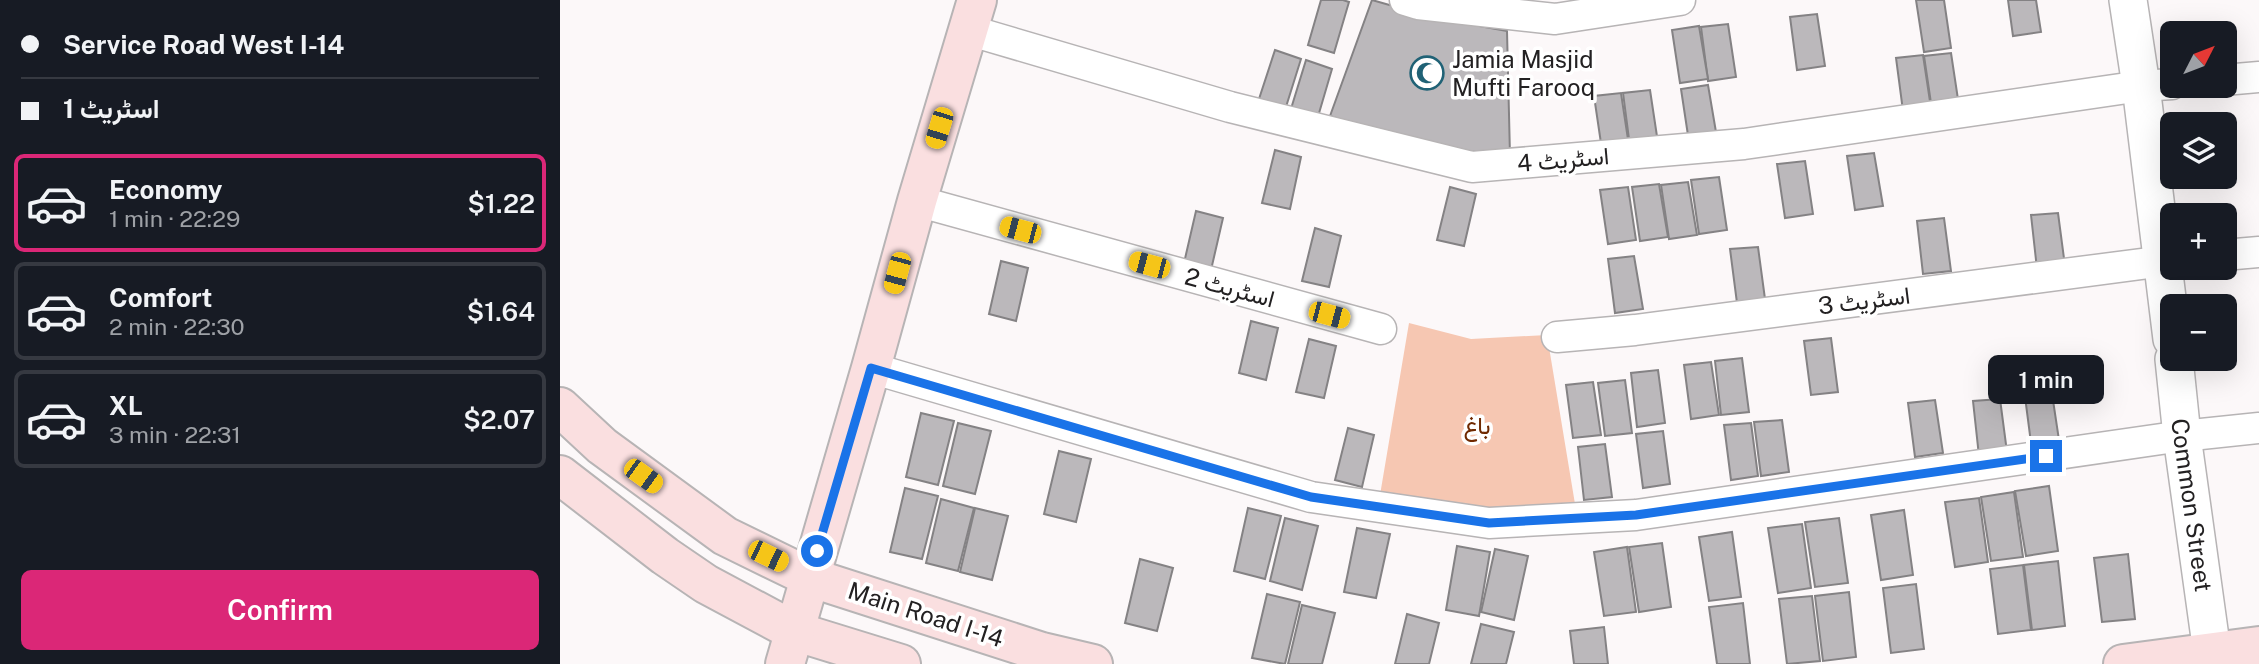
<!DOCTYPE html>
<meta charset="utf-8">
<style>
body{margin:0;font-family:"Public Sans",Vazirmatn,sans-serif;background:#20242c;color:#f1f3f6;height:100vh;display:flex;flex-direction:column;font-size:26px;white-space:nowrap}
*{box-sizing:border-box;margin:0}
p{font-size:23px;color:#9ea1a6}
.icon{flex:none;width:38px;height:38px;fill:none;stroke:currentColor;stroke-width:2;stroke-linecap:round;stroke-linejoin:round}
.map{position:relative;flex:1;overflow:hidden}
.details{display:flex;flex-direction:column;background:#171b24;width:560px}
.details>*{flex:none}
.banner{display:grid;align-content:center;height:154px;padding:0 21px;background:#171b24}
.needle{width:46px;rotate:48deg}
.buttons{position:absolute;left:1600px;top:21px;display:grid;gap:14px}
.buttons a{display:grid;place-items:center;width:77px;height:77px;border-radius:10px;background:#171b24;box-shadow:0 7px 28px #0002;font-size:35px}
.end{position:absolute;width:32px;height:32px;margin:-16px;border:9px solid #1a73e8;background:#fff;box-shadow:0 0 0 4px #fff}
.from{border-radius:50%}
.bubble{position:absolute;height:49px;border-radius:10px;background:#171b24;box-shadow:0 7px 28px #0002;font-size:23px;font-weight:600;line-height:49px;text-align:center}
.car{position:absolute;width:21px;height:42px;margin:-21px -10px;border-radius:9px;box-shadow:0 0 5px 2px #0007;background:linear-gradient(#f5c518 24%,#345 0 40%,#f5c518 0 76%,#345 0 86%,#f5c518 0)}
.banner b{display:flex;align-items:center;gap:24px;height:66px;font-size:26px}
.banner b+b{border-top:2px solid #363941}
.banner i{width:18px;height:18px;background:#f1f3f6}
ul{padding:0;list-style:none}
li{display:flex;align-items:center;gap:21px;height:98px;margin:0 14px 10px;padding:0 7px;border:4px solid #363941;border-radius:10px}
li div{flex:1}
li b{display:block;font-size:26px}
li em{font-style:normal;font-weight:600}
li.on{border-color:#db2777}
li>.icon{width:63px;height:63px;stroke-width:1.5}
.cta{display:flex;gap:14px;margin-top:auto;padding:14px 21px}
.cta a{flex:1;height:80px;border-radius:10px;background:#db2777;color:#fff;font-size:28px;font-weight:600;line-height:80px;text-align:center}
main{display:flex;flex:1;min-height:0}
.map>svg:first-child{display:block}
.green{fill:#f6c7b2}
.building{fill:#bbb8bb;stroke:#848284;stroke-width:2}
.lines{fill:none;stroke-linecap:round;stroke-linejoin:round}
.minor-casing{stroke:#b7b4b5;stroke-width:33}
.tertiary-casing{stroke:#b7b4b5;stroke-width:40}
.secondary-casing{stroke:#b7b4b5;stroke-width:42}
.minor{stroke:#fff;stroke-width:30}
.tertiary{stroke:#fff;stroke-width:37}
.secondary{stroke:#fadfe0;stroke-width:38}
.route{stroke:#1a73e8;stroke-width:9}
.labels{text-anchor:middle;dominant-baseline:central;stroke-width:7;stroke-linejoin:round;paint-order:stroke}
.poi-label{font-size:24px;fill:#232122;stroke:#fff;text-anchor:start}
.street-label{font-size:24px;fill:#232122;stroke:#fff}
.park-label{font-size:24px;fill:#6f2900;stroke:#fff}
</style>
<main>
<section class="details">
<div class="banner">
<b><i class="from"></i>Service Road West I-14</b>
<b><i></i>اسٹریٹ 1</b>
</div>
<ul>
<li class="on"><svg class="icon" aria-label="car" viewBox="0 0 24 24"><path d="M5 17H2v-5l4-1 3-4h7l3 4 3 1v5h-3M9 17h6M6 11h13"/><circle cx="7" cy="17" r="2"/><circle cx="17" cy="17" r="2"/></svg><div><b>Economy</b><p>1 min · 22:29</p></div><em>$1.22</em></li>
<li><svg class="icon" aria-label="car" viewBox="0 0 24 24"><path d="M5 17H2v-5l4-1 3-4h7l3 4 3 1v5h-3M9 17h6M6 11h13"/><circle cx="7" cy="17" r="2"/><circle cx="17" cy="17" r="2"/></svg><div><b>Comfort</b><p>2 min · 22:30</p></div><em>$1.64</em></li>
<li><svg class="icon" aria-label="car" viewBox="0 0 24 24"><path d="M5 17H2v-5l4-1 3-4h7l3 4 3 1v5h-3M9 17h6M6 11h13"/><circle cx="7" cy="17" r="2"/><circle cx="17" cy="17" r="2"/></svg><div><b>XL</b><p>3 min · 22:31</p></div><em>$2.07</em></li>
</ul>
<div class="cta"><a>Confirm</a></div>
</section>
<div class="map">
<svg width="1699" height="664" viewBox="0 0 1699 664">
<rect width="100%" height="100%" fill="#fcf8f9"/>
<polygon class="green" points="849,323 911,339 987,335 1016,510 930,512 820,495"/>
<g class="building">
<polygon points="761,0 783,0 789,2 774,53 748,45"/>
<polygon points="812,0 875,18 947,31 950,156 859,145 770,116"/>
<polygon points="1356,0 1384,0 1391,48 1364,52"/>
<polygon points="1448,0 1476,0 1481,32 1453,36"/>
<polygon points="1257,14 1265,66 1237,70 1230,17"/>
<polygon points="1168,24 1176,77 1148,81 1141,27"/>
<polygon points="1139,26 1148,79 1120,83 1112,30"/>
<polygon points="715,50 741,59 725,110 698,102"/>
<polygon points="1391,53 1399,106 1372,110 1364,56"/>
<polygon points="1363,55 1371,108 1343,111 1336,58"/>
<polygon points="746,60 772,69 757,120 730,112"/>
<polygon points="1148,85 1157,138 1129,142 1121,89"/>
<polygon points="1090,90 1098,143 1070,147 1063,93"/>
<polygon points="1061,93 1069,146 1042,150 1034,96"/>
<polygon points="715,150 741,157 730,209 702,203"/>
<polygon points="1314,153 1323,206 1295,210 1287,156"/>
<polygon points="1245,161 1253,214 1225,218 1217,164"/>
<polygon points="1159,177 1167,230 1139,234 1131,180"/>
<polygon points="1128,182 1137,235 1109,239 1101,185"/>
<polygon points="1099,184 1108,237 1080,241 1072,187"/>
<polygon points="890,187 916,194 904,246 877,240"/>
<polygon points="1068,187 1076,240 1048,244 1040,190"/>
<polygon points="636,211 663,218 651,270 624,263"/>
<polygon points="1498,213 1505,266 1477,269 1471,215"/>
<polygon points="1384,218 1391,271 1363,274 1357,221"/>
<polygon points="755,228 781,236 769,287 742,281"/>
<polygon points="1198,247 1205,299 1177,303 1170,249"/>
<polygon points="1074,256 1083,309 1055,313 1048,259"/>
<polygon points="441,261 468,268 456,321 429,314"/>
<polygon points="691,321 718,328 706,380 679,373"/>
<polygon points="1271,338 1278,392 1251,395 1244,341"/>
<polygon points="749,339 776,346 764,398 736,392"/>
<polygon points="1182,358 1189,412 1161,415 1155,361"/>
<polygon points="1151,362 1159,415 1131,419 1124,365"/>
<polygon points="1098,370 1105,423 1077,427 1071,373"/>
<polygon points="1065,380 1072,433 1045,436 1038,383"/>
<polygon points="1033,382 1041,435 1013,438 1006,385"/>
<polygon points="1491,387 1499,440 1471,443 1464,389"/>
<polygon points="1440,399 1447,452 1419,456 1413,401"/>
<polygon points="1375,400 1383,453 1355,457 1348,403"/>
<polygon points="361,413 394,421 378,485 346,477"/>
<polygon points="1222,420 1229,472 1201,476 1194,422"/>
<polygon points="398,423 431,431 415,494 383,486"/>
<polygon points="1191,423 1198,476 1171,480 1164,425"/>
<polygon points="788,428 814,435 802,487 775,480"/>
<polygon points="1103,431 1110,484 1083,488 1076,434"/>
<polygon points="1045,444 1052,497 1024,500 1018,447"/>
<polygon points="499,451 531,459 516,522 484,514"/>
<polygon points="1489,486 1498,551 1466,556 1455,491"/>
<polygon points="345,488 378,496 362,559 330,552"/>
<polygon points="1454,492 1463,557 1431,561 1421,497"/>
<polygon points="1419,498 1428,562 1395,567 1385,502"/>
<polygon points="381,499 414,508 398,571 366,563"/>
<polygon points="415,508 448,516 432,580 400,572"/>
<polygon points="688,508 721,516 705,579 674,571"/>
<polygon points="1344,510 1353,575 1321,580 1311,515"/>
<polygon points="725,518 758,526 742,590 710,581"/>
<polygon points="1279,518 1288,583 1255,587 1245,522"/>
<polygon points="1242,524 1251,588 1218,593 1208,528"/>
<polygon points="797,528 830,534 816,598 784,592"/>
<polygon points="1172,532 1181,597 1149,601 1139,537"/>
<polygon points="1102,543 1111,607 1079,612 1069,547"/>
<polygon points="897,546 930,552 919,616 886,610"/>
<polygon points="1067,547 1076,612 1044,616 1034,552"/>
<polygon points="935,549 968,556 954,620 921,612"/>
<polygon points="1568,554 1575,619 1542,622 1534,558"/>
<polygon points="580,559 613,568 597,631 565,623"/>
<polygon points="1498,561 1505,626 1472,630 1464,565"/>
<polygon points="1463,565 1471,630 1438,634 1430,569"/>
<polygon points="1356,584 1364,649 1331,653 1323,588"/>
<polygon points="1289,592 1296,657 1263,661 1255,596"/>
<polygon points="707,594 740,602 725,664 692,658"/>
<polygon points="1252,596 1260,661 1227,664 1219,599"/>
<polygon points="1183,603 1190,664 1157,664 1149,607"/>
<polygon points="742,605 775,613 762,664 728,664"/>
<polygon points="847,614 879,623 869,664 835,664"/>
<polygon points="921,624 954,632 946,664 911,664"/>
<polygon points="1044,627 1048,664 1014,664 1010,631"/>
</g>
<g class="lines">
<defs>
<g id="minor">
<polyline points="845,0 858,4 995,19 1120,0"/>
<polyline points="408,30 670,107 912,167 1184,144 1581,86 1612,84"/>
<polyline points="1664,80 1699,77"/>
<polyline points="357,201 821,329"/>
<polyline points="1664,255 1699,252"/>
<polyline points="997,337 1075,330 1612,260"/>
<polyline points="311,368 751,497 929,523 1076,515 1622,436 1699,428"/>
</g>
<g id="tertiary">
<polyline points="1568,0 1581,86 1612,339"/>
<polyline points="1614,359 1622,436 1652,652"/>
</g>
<g id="secondary">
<polyline points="0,407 42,446 165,536 249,577 482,652 533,664"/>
<polyline points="0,475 105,556 146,584 234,631 341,664"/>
<polyline points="225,664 311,368 357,201 417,0"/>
<polyline points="1563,664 1699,646"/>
</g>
</defs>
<use href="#minor" class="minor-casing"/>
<use href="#tertiary" class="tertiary-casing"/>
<use href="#secondary" class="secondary-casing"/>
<use href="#minor" class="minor"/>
<use href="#tertiary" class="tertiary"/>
<use href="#secondary" class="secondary"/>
</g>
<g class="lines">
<polyline class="route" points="257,551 311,368 751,497 929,523 1076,515 1486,456"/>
</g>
<defs>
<symbol id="mosque-ring" viewBox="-11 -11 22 22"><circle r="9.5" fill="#fff" stroke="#206276" stroke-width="1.5"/><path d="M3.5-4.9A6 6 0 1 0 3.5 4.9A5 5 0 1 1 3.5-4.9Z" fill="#206276"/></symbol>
</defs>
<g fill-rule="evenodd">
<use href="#mosque-ring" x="848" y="54" width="38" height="38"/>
</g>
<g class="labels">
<g class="poi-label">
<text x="892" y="59">Jamia Masjid<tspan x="892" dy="28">Mufti Farooq</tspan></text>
</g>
<g class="street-label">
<text transform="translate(1003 159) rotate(-5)">اسٹریٹ 4</text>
<text transform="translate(670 287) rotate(15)">اسٹریٹ 2</text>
<text transform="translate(1304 300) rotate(-7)">اسٹریٹ 3</text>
<text transform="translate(1632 505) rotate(82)">Common Street</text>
<text transform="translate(366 614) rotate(18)">Main Road I-14</text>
</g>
<g class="park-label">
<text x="917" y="425">باغ</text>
</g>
</g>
</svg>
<div class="buttons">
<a><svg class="needle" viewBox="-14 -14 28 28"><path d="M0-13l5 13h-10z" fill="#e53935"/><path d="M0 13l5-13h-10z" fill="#9ea1a6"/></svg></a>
<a><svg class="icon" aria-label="layers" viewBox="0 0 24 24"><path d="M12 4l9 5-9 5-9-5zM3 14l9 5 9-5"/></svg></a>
<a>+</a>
<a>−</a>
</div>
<i class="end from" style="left:257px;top:551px"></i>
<i class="end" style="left:1486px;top:456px"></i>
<div class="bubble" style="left:1428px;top:355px;width:116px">1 min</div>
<i class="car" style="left:379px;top:128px;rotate:197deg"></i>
<i class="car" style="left:460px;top:230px;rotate:285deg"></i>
<i class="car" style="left:589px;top:265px;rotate:285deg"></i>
<i class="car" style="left:337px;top:273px;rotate:195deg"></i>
<i class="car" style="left:769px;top:315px;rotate:105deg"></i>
<i class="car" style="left:83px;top:476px;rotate:126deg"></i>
<i class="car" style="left:208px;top:556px;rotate:116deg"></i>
</div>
</main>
